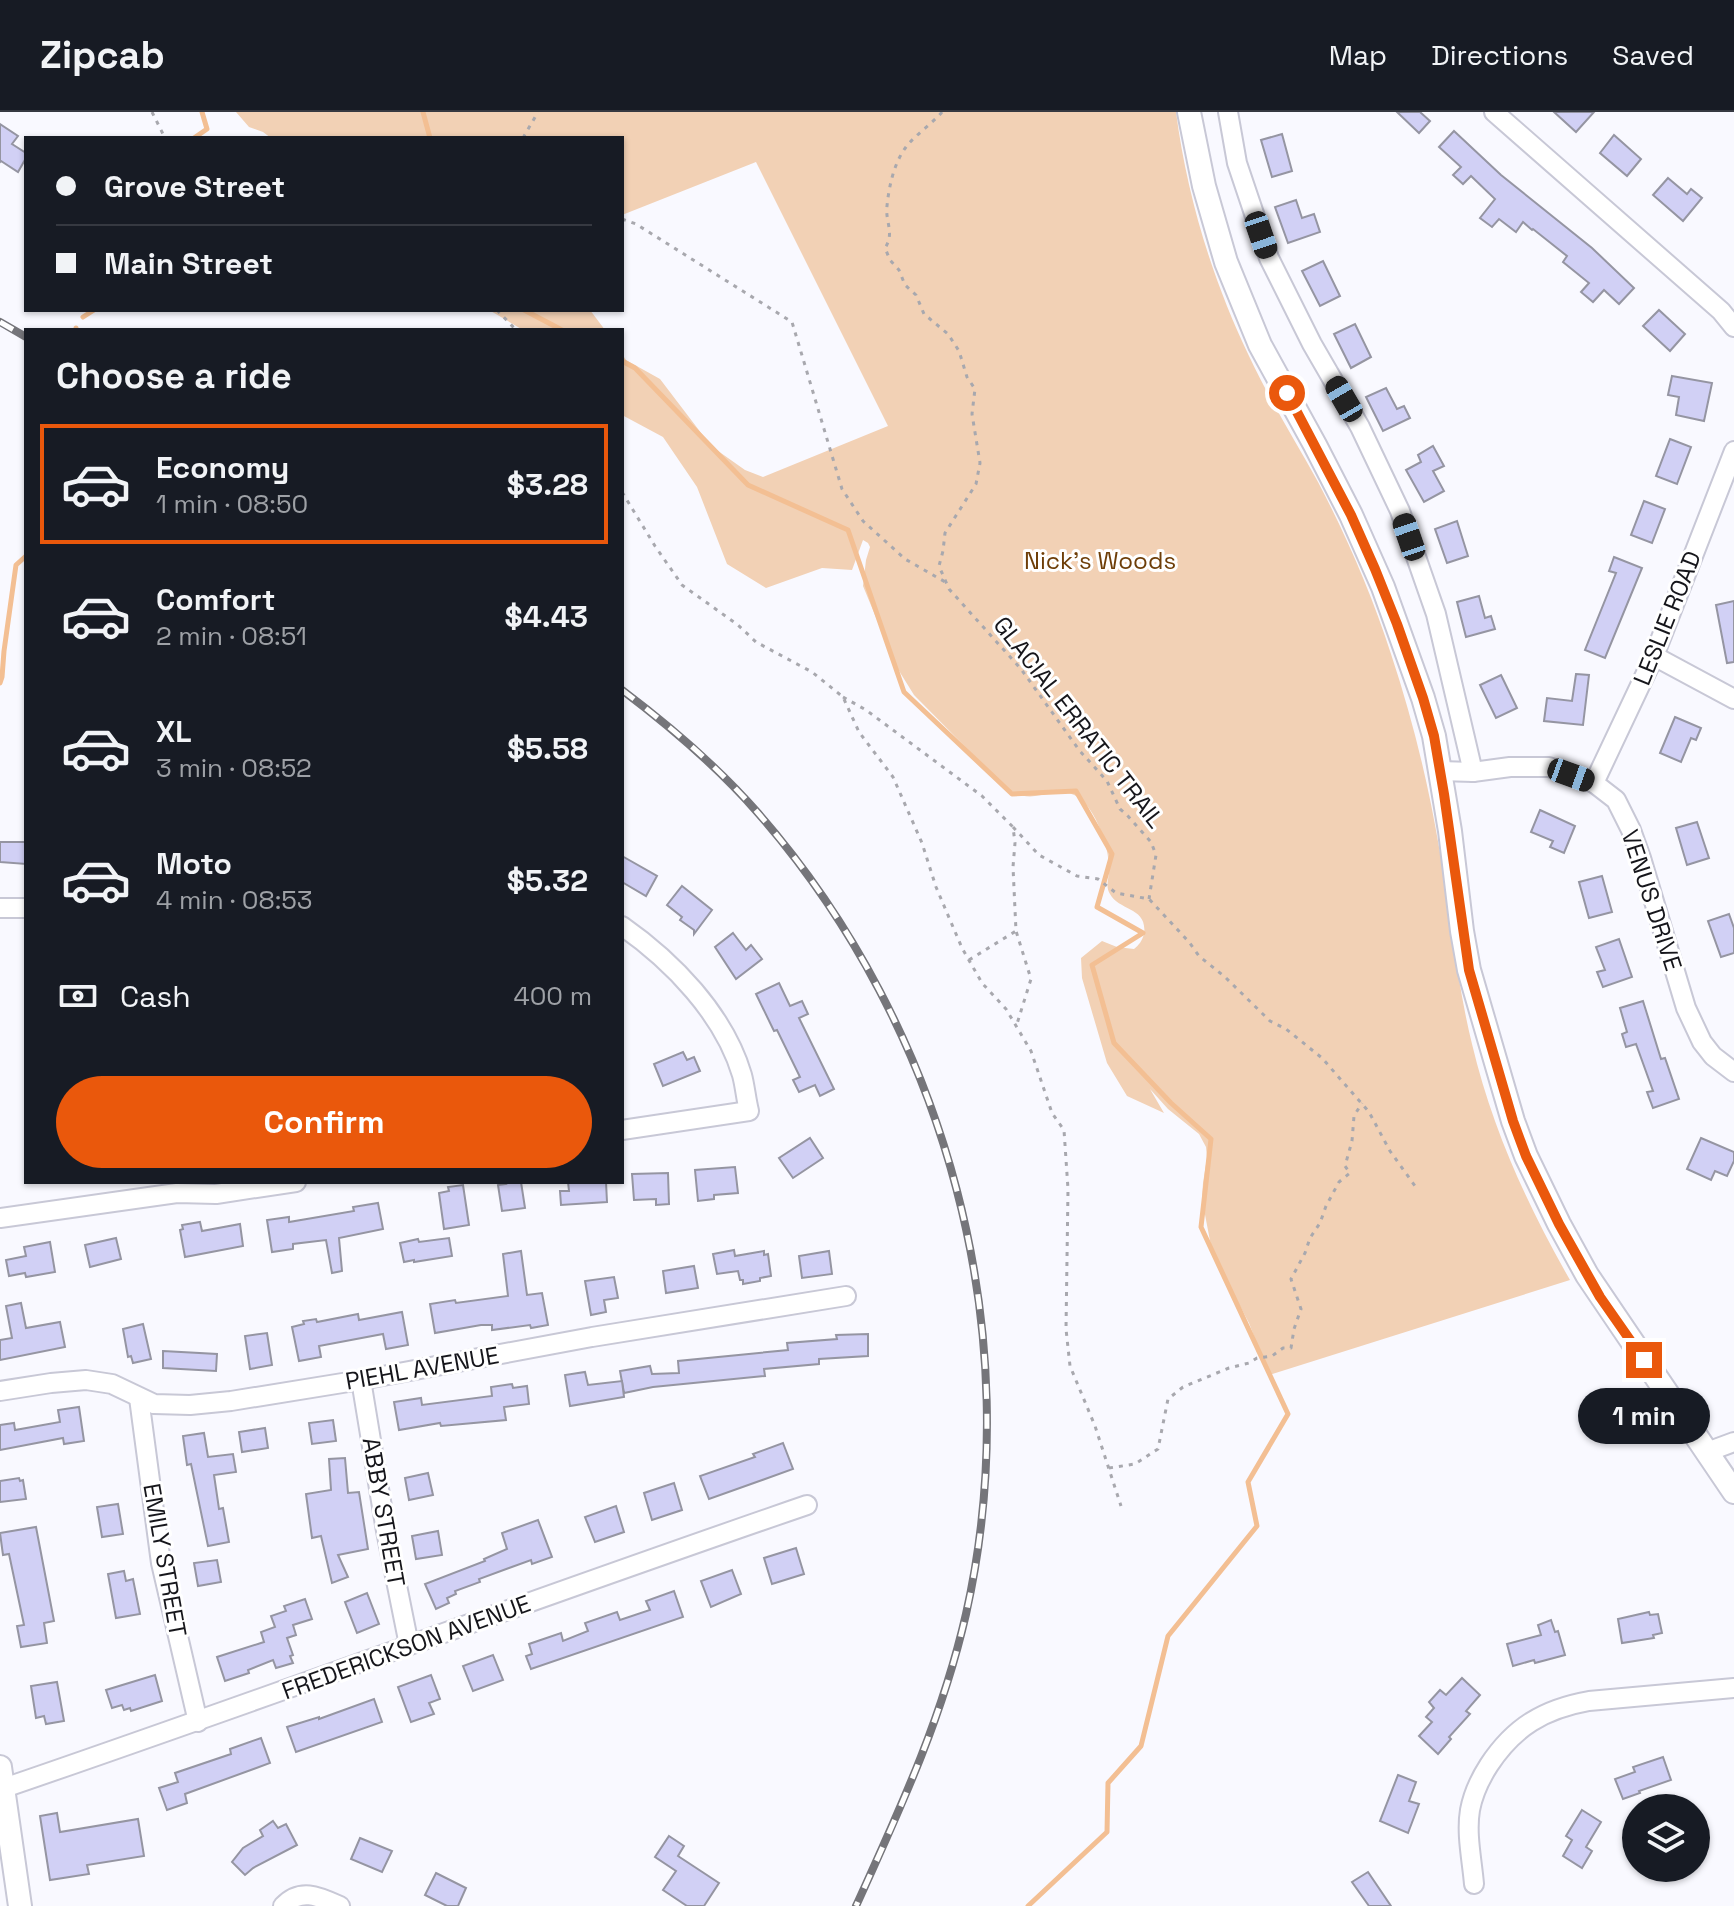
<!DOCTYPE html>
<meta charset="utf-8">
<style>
body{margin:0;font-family:"Space Grotesk",sans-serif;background:#242831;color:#f1f3f6;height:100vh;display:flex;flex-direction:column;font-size:30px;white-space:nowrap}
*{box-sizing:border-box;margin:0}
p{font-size:26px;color:#9ea1a6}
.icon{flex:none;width:44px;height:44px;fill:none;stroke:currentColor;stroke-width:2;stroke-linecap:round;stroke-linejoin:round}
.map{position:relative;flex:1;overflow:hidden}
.drawer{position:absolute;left:24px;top:216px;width:600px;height:856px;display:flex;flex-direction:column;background:#171b24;border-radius:0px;box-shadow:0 2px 6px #0004}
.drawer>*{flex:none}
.top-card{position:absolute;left:24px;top:24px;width:600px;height:176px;border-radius:0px;box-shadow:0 2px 6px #0004;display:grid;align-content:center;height:176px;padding:0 32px;background:#171b24}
.buttons{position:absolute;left:1622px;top:1682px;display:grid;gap:16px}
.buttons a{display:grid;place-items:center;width:88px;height:88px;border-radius:50%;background:#171b24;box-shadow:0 2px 6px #0004;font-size:40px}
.end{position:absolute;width:36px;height:36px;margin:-18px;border:10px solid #ea580c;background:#fff;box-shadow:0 0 0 4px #fff}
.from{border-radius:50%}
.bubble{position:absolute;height:56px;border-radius:28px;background:#171b24;box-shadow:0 2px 6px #0004;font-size:26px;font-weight:700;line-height:56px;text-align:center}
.car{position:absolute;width:24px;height:48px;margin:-24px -12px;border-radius:10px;box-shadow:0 0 6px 2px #0007;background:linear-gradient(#222 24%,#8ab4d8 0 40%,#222 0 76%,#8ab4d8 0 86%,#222 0)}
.top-card b{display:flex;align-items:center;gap:28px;height:76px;font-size:30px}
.top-card b+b{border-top:2px solid #363941}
.top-card i{width:20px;height:20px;background:#f1f3f6}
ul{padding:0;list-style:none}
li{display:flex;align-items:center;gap:24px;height:120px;margin:0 16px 12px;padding:0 16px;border:4px solid transparent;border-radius:0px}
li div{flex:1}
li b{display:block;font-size:30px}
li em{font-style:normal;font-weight:700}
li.selected{border-color:#ea580c}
li>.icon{width:72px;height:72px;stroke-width:1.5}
h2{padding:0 32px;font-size:36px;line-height:96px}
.pay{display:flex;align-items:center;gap:20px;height:88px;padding:0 32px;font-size:30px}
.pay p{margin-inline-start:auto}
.action{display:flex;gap:16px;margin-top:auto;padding:16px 32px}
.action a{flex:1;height:92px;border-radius:48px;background:#ea580c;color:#fff;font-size:32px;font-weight:700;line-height:92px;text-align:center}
header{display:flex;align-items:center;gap:48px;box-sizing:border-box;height:112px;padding:0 40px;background:#171b24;border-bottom:2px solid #363941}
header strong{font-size:38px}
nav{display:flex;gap:44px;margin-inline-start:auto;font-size:28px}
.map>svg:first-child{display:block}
.green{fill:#f2d1b5}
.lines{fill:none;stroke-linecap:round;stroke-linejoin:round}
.stream{stroke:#f3bf93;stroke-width:5}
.building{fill:#d1d0f5;stroke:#9595a2;stroke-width:2}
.minor-casing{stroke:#c8c8d6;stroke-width:22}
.major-casing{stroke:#c8c8d6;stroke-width:26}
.path{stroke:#a8a8ae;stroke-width:3;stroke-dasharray:4 6;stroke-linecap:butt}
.minor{stroke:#fff;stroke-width:18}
.major{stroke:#fff;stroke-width:22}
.rail-casing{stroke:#75757a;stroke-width:8}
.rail{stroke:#fff;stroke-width:5;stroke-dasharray:15;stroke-linecap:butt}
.route{stroke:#ea580c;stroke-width:10}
.labels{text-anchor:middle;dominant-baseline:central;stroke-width:6;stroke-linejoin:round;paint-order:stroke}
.park-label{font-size:24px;fill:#6e3e08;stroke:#fff}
.street-label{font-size:24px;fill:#16161b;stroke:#fff}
</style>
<header>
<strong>Zipcab</strong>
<nav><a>Map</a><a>Directions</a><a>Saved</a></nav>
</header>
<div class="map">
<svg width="1734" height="1794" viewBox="0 0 1734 1794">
<rect width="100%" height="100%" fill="#f9f9ff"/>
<g class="green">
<path d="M 236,0 L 1176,0 C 1187,84 1212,167 1249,244 C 1269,287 1295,328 1318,370 C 1347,425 1372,483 1391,542 C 1412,605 1428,670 1439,735 C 1451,801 1456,867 1472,932 C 1492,1016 1527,1093 1570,1168 L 1269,1263 L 1249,1211 L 1218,1153 L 1211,1134 L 1202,1087 L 1203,1071 L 1207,1046 L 1206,1035 L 1199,1022 L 1168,997 L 1150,977 L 1164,1001 L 1127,984 L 1107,951 L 1082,866 L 1081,846 L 1102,829 L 1117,835 L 1134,837 C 1139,833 1142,829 1144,822 C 1148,795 1119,799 1110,782 C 1105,774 1109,767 1109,758 C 1110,737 1096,697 1078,685 C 1064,676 1049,682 1035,684 C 1024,686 1015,681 1006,676 L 914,583 L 896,554 L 863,474 L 866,448 L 870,435 L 868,431 L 863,428 L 852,458 L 822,456 L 766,476 L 727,452 L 697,375 L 663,325 L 622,303 L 622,242 L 626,248 L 660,267 L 711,334 L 745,358 L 763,365 L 888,314 L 756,50 L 622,103 L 622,26 L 271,26 L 263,20 L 249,15 Z"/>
<polygon points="489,198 590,198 605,218 523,218"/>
</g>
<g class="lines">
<g class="stream">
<polyline points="423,0 430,26"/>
<polyline points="194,26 207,17 202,0"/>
<polyline points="524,198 562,218"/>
<polyline points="83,205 94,198"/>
<polyline points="76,218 76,216"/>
<polyline points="622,249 635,256 748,373 848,418 904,580 1012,682 1076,679 1112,742 1097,795 1143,821 1092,853 1114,931 1171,991 1211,1027 1201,1115 1288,1302 1248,1370 1257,1414 1168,1524 1141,1634 1108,1671 1107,1720 1028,1794"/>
<polyline points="0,571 2,565 4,539 16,453 26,444"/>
</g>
</g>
<g class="building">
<polygon points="1397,0 1420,0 1430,9 1419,21"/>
<polygon points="1554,0 1594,0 1576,20"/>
<polygon points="0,12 18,24 12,32 26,41 26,46 18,60 1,49 0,50"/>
<polygon points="1454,19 1501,63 1592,136 1634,176 1619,192 1604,178 1593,190 1581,180 1589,171 1563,150 1567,144 1533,117 1532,118 1523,110 1516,120 1499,107 1492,115 1480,106 1495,87 1471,64 1463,72 1453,63 1461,55 1439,35"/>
<polygon points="1282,22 1292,59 1272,65 1261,28"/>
<polygon points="1614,23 1641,47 1627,64 1600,41"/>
<polygon points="1668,66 1687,82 1691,77 1702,86 1683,109 1653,83"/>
<polygon points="1296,88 1302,106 1314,102 1320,120 1288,131 1275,95"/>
<polygon points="1323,149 1340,184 1320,194 1302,159"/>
<polygon points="1659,198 1685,222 1670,239 1643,214"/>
<polygon points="1355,212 1371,245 1351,256 1334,222"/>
<polygon points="1672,264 1712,271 1704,309 1676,303 1679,285 1668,283"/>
<polygon points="1386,276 1397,297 1404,294 1410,306 1383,319 1366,285"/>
<polygon points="1670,327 1691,335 1677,372 1656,364"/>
<polygon points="1433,334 1444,354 1433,359 1444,379 1424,390 1406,358 1421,350 1418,343"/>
<polygon points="1644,389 1665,397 1652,431 1631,423"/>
<polygon points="1457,409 1468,444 1447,451 1435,417"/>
<polygon points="1614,445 1642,456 1605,546 1585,538 1616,461 1609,459"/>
<polygon points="1479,484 1485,506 1491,504 1495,517 1466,525 1457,490"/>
<polygon points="1734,489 1734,550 1727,551 1716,493"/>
<polygon points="1576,562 1589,563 1583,613 1544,609 1547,586 1572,589"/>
<polygon points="1501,563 1517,596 1496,606 1480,573"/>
<polygon points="1675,605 1701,616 1696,628 1691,626 1681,650 1660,641"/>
<polygon points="1540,698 1575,714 1564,741 1550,735 1553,729 1531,720"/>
<polygon points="1697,710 1709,746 1687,753 1676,716"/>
<polygon points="0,730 26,730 26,752 0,750"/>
<polygon points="622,744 657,764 646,784 622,770"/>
<polygon points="1602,764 1612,800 1589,806 1579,770"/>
<polygon points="682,774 712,798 694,822 694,818 680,808 682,805 667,793"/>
<polygon points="1729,802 1734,816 1734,841 1721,845 1708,809"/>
<polygon points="733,821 746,838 751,833 762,847 736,867 715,835"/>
<polygon points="1619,827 1632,865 1603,875 1597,860 1605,858 1596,835"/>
<polygon points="779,871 790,894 802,889 808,902 799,906 834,977 820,984 815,973 799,980 793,968 800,965 777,918 774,919 756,882"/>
<polygon points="1643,889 1661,947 1665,946 1679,987 1653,996 1647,980 1653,979 1636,932 1626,935 1622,922 1627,920 1620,896"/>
<polygon points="683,940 687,948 694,945 700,959 663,974 654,952"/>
<polygon points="810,1026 823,1046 793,1066 779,1046"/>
<polygon points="1701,1026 1734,1040 1734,1049 1727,1064 1715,1059 1711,1068 1687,1057"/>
<polygon points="735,1055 738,1081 714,1083 714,1087 698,1089 695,1058"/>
<polygon points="668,1061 669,1092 656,1093 656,1087 634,1088 632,1062"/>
<polygon points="505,1070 521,1070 525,1096 502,1099 498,1073 506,1072"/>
<polygon points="568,1070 606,1070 607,1090 561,1093 560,1079 569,1079"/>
<polygon points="463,1073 469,1113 444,1117 439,1081 449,1079 448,1075"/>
<polygon points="378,1091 383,1117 339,1126 342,1159 332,1161 326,1128 293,1132 293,1137 272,1140 267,1108 289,1105 289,1110 354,1099 353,1095"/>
<polygon points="200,1110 202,1119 240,1112 243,1134 185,1145 180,1118 183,1117 182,1113"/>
<polygon points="116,1126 121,1147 90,1155 85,1133"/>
<polygon points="449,1126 452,1144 414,1150 414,1148 404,1150 400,1131 418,1127 419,1130"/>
<polygon points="50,1130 55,1160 26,1165 25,1161 9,1164 6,1148 26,1144 24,1135"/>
<polygon points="734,1138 735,1144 764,1139 764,1143 768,1142 771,1164 760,1166 760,1169 743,1172 743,1168 740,1168 738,1159 717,1162 713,1142"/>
<polygon points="521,1139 527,1183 542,1181 548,1213 531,1216 530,1213 492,1218 492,1213 481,1213 435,1221 430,1192 455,1188 456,1191 508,1184 503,1142"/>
<polygon points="829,1139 832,1162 802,1166 799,1144"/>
<polygon points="694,1154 698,1176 666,1181 663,1159"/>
<polygon points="614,1165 618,1186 604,1188 606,1200 591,1203 585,1169"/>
<polygon points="21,1191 26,1216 60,1210 65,1235 0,1248 0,1228 12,1226 6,1194"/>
<polygon points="402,1200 408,1233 386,1237 383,1222 319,1234 321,1245 299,1249 292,1215 304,1212 303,1209 316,1207 317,1210 358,1202 359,1208"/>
<polygon points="143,1212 151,1247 133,1251 131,1244 128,1245 123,1217"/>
<polygon points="267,1221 272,1253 250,1257 245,1224"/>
<polygon points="868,1222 868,1244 819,1247 819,1252 764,1257 765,1264 653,1275 624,1281 620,1259 650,1254 652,1262 679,1261 678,1249 788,1238 787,1231 837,1227 836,1223"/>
<polygon points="163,1239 217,1242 216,1259 163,1256"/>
<polygon points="585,1260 588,1273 622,1269 624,1285 570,1294 565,1263"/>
<polygon points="512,1272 513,1276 527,1274 529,1292 504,1295 506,1308 441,1314 440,1311 399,1318 394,1290 421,1286 422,1293 492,1284 491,1275"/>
<polygon points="79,1295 84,1329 64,1332 63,1326 0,1338 0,1313 14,1311 15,1318 60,1310 58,1298"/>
<polygon points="333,1308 336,1329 312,1332 309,1311"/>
<polygon points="265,1316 268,1336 242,1340 239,1320"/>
<polygon points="204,1321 208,1345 233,1342 236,1360 214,1363 219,1397 223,1396 229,1430 208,1434 191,1352 187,1353 183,1324"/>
<polygon points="783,1331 793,1357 709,1387 700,1364 755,1345 753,1342"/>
<polygon points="345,1346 348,1381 359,1380 368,1437 338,1443 348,1465 332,1471 321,1424 312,1426 306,1382 331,1378 329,1347"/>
<polygon points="428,1361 433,1383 409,1388 405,1366"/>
<polygon points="19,1366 20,1369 23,1368 26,1387 0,1390 0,1369"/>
<polygon points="674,1371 682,1398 652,1408 644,1381"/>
<polygon points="118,1392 123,1422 102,1425 97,1395"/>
<polygon points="616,1394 624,1420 595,1430 585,1405"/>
<polygon points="538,1408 552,1445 532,1452 531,1448 479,1467 480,1470 455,1479 456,1482 447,1486 449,1491 436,1497 425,1472 485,1449 484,1447 507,1437 502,1421"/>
<polygon points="36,1415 54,1509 44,1511 47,1531 21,1535 17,1514 24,1513 9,1442 3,1443 0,1421"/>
<polygon points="438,1419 442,1443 416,1447 412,1424"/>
<polygon points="796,1436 804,1462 772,1472 764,1446"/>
<polygon points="217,1448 221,1470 198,1474 194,1451"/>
<polygon points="732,1458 741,1482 711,1495 701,1469"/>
<polygon points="124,1459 126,1469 133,1467 140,1502 116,1506 108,1462"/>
<polygon points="674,1479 683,1505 531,1557 526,1544 532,1542 529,1532 561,1521 563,1529 588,1519 585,1511 617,1500 620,1508 650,1498 646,1489"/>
<polygon points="367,1481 379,1512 357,1521 345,1490"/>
<polygon points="305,1487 312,1507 293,1513 296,1523 287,1526 293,1543 290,1544 293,1551 276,1556 273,1548 248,1558 249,1561 225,1569 217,1545 264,1530 261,1520 275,1515 271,1504 286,1499 284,1494"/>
<polygon points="1649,1500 1650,1503 1658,1502 1662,1521 1653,1523 1654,1526 1622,1531 1618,1507"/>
<polygon points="1551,1508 1555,1520 1558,1519 1565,1543 1535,1551 1534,1548 1513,1554 1507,1532 1541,1523 1538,1513"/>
<polygon points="493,1543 503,1568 473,1579 463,1554"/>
<polygon points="155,1563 162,1589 131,1599 130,1596 124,1598 122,1593 112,1596 106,1578"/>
<polygon points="431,1563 440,1587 429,1591 434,1602 411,1610 398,1575"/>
<polygon points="1462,1566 1480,1583 1466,1599 1470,1602 1449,1625 1451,1627 1438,1642 1419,1624 1432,1610 1426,1605 1434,1596 1429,1590 1440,1578 1446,1583"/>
<polygon points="57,1570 64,1609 46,1612 44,1604 36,1606 31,1574"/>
<polygon points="374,1587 382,1610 296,1640 287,1615 319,1605 319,1607"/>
<polygon points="261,1626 270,1651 185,1682 187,1691 167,1698 159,1676 178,1670 175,1661 231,1642 230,1637"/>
<polygon points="1663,1645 1671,1668 1639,1679 1640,1681 1623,1687 1615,1667 1635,1660 1633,1655"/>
<polygon points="1398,1663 1416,1670 1409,1689 1419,1692 1408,1721 1380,1709"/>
<polygon points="1582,1698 1601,1710 1586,1735 1592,1739 1582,1756 1563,1744 1572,1728 1566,1724"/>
<polygon points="57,1701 60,1720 138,1707 144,1744 87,1753 89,1762 50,1768 40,1704"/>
<polygon points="273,1709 278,1716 286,1712 297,1733 253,1756 245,1763 232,1750 243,1736 263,1724 260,1718"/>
<polygon points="669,1724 684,1734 678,1744 719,1771 704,1794 687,1794 663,1778 676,1759 655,1745"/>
<polygon points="360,1726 392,1739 382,1760 351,1747"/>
<polygon points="1368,1760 1391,1794 1369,1794 1352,1770"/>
<polygon points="436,1761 466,1776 458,1794 447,1794 425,1783"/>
</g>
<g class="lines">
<defs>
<g id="minor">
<polyline points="1228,0 1237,51 1269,146 1312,232 1360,315 1400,399 1436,502 1473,660"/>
<polyline points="1494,0 1721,199 1734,215"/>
<polyline points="1654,544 1734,587"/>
<polyline points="1440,659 1473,660 1510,655 1549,655 1594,671 1616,688 1631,718 1641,746 1686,896 1702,930 1713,944 1734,960"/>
<polyline points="1594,671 1654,544 1734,339"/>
<polyline points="0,796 26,796"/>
<path d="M 622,814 C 672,849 724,902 742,963 C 745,974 746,987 749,999 L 622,1018"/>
<polyline points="0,1106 177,1081 216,1082 296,1070"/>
<polyline points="361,1268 386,1419 409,1533"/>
<polyline points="0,1279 51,1271 86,1268 112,1272 154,1292 190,1293 231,1289 361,1268 592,1225 846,1184"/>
<polyline points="139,1286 161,1451 198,1610"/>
<polyline points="1707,1340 1734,1330"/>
<path d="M 4,1676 C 273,1584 539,1485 807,1393"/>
<path d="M 1474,1772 C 1472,1748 1466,1722 1470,1698 C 1473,1682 1480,1667 1489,1653 C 1514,1615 1544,1597 1589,1589 L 1734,1576"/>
<path d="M 283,1794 C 301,1775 320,1785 340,1794"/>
</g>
<g id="major">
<polyline points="1189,0 1204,74 1226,150 1260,233 1315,333 1351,403 1383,475 1423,586 1434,624 1450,719 1462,819 1469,858 1513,1009 1526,1044 1559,1112 1587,1163 1734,1380"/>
<polyline points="0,1655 20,1794"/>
</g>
</defs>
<use href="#minor" class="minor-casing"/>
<use href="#major" class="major-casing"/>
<g class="path">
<polyline points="152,0 165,26"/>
<path d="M 942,0 C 932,12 915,23 906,35 C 894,51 889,74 887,94 C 885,110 895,121 885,136 L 890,148 L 899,158 L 905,173 L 916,183 L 924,202 L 948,222 L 959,239 L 967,265 L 975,277 L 972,302 L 980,351 L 976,372 L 945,421 L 943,439 L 939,454 L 949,477 L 1021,557 L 1079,638 L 1107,669 L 1120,697 L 1126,702 L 1151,730 L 1156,743 L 1149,787"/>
<polyline points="523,26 538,0"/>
<polyline points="622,107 636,112 792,210 842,377 863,409 905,447 947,471"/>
<polyline points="497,198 516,218"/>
<polyline points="622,380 655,434 682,473 738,513 756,530 812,560 843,585 859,620 893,665 922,731 936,775 962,836 982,871 1006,897 1031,939 1052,1001 1064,1018 1068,1077 1066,1217 1070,1254 1095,1314 1121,1394"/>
<polyline points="843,585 866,598 982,684 1013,715 1015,731 1013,755 1016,819 1031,867 1016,915"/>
<polyline points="1013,715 1039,743 1077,764 1098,767 1116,781 1149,787 1189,830 1199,844 1225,865 1270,909 1286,917 1322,946 1369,1000 1390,1039 1415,1074"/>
<polyline points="969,848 1016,819"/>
<polyline points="1109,1356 1135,1352 1158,1337 1168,1287 1183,1275 1229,1256 1249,1251 1257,1246 1272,1244 1283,1236 1291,1236 1294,1217 1301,1197 1291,1167 1305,1141 1310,1126 1320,1111 1326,1094 1339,1070 1350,1061 1345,1054 1352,1029 1354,1004 1362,991"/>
</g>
<use href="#minor" class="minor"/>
<use href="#major" class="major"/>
<defs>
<g id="rail">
<polyline points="0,210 26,225"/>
<path d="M 622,578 C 671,615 717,654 758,701 C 947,917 1029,1221 966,1502 C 942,1607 900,1697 856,1794"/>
</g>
</defs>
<use href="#rail" class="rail-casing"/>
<use href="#rail" class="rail"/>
</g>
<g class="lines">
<polyline class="route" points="1287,281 1351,403 1375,457 1397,512 1423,586 1434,624 1444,682 1469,858 1513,1009 1526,1044 1559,1112 1600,1185 1644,1248"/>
</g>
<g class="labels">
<g class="park-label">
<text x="1100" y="448">Nick's Woods</text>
</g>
<g class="street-label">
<text transform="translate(1667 506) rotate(-68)">LESLIE ROAD</text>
<text transform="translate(1079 610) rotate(52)">GLACIAL ERRATIC TRAIL</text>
<text transform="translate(1652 788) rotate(72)">VENUS DRIVE</text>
<text transform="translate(422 1256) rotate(-10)">PIEHL AVENUE</text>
<text transform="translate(384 1400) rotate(80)">ABBY STREET</text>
<text transform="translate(165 1448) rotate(80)">EMILY STREET</text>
<text transform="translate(406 1535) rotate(-20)">FREDERICKSON AVENUE</text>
</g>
</g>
</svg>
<div class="buttons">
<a><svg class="icon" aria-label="layers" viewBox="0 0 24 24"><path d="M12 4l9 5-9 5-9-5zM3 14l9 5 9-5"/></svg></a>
</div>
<i class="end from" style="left:1287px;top:281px"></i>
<i class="end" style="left:1644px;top:1248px"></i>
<div class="bubble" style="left:1578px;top:1276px;width:132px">1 min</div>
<i class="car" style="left:1261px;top:123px;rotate:161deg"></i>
<i class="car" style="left:1344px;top:287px;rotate:330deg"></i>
<i class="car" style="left:1409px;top:425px;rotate:341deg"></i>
<i class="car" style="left:1571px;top:663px;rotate:110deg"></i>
<div class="top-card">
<b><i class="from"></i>Grove Street</b>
<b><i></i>Main Street</b>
</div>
<section class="drawer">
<h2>Choose a ride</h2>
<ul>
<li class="selected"><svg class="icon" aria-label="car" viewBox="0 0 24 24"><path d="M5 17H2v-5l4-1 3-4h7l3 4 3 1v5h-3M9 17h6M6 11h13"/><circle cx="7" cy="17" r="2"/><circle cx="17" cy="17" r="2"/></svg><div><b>Economy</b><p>1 min · 08:50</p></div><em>$3.28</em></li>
<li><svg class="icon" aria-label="car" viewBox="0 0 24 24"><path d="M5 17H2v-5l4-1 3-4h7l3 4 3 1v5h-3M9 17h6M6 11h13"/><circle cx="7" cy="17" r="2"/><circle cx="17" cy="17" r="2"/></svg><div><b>Comfort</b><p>2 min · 08:51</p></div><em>$4.43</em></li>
<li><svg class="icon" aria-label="car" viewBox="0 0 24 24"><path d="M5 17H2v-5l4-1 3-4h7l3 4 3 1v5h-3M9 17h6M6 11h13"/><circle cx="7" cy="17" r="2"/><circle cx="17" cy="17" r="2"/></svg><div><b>XL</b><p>3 min · 08:52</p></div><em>$5.58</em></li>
<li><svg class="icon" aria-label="car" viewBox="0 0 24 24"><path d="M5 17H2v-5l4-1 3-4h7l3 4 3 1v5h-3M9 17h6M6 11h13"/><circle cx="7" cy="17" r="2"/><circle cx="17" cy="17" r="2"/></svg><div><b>Moto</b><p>4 min · 08:53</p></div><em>$5.32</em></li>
</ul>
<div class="pay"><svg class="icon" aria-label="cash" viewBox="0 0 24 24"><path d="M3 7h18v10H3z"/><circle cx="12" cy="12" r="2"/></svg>Cash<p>400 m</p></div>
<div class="action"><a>Confirm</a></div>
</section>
</div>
